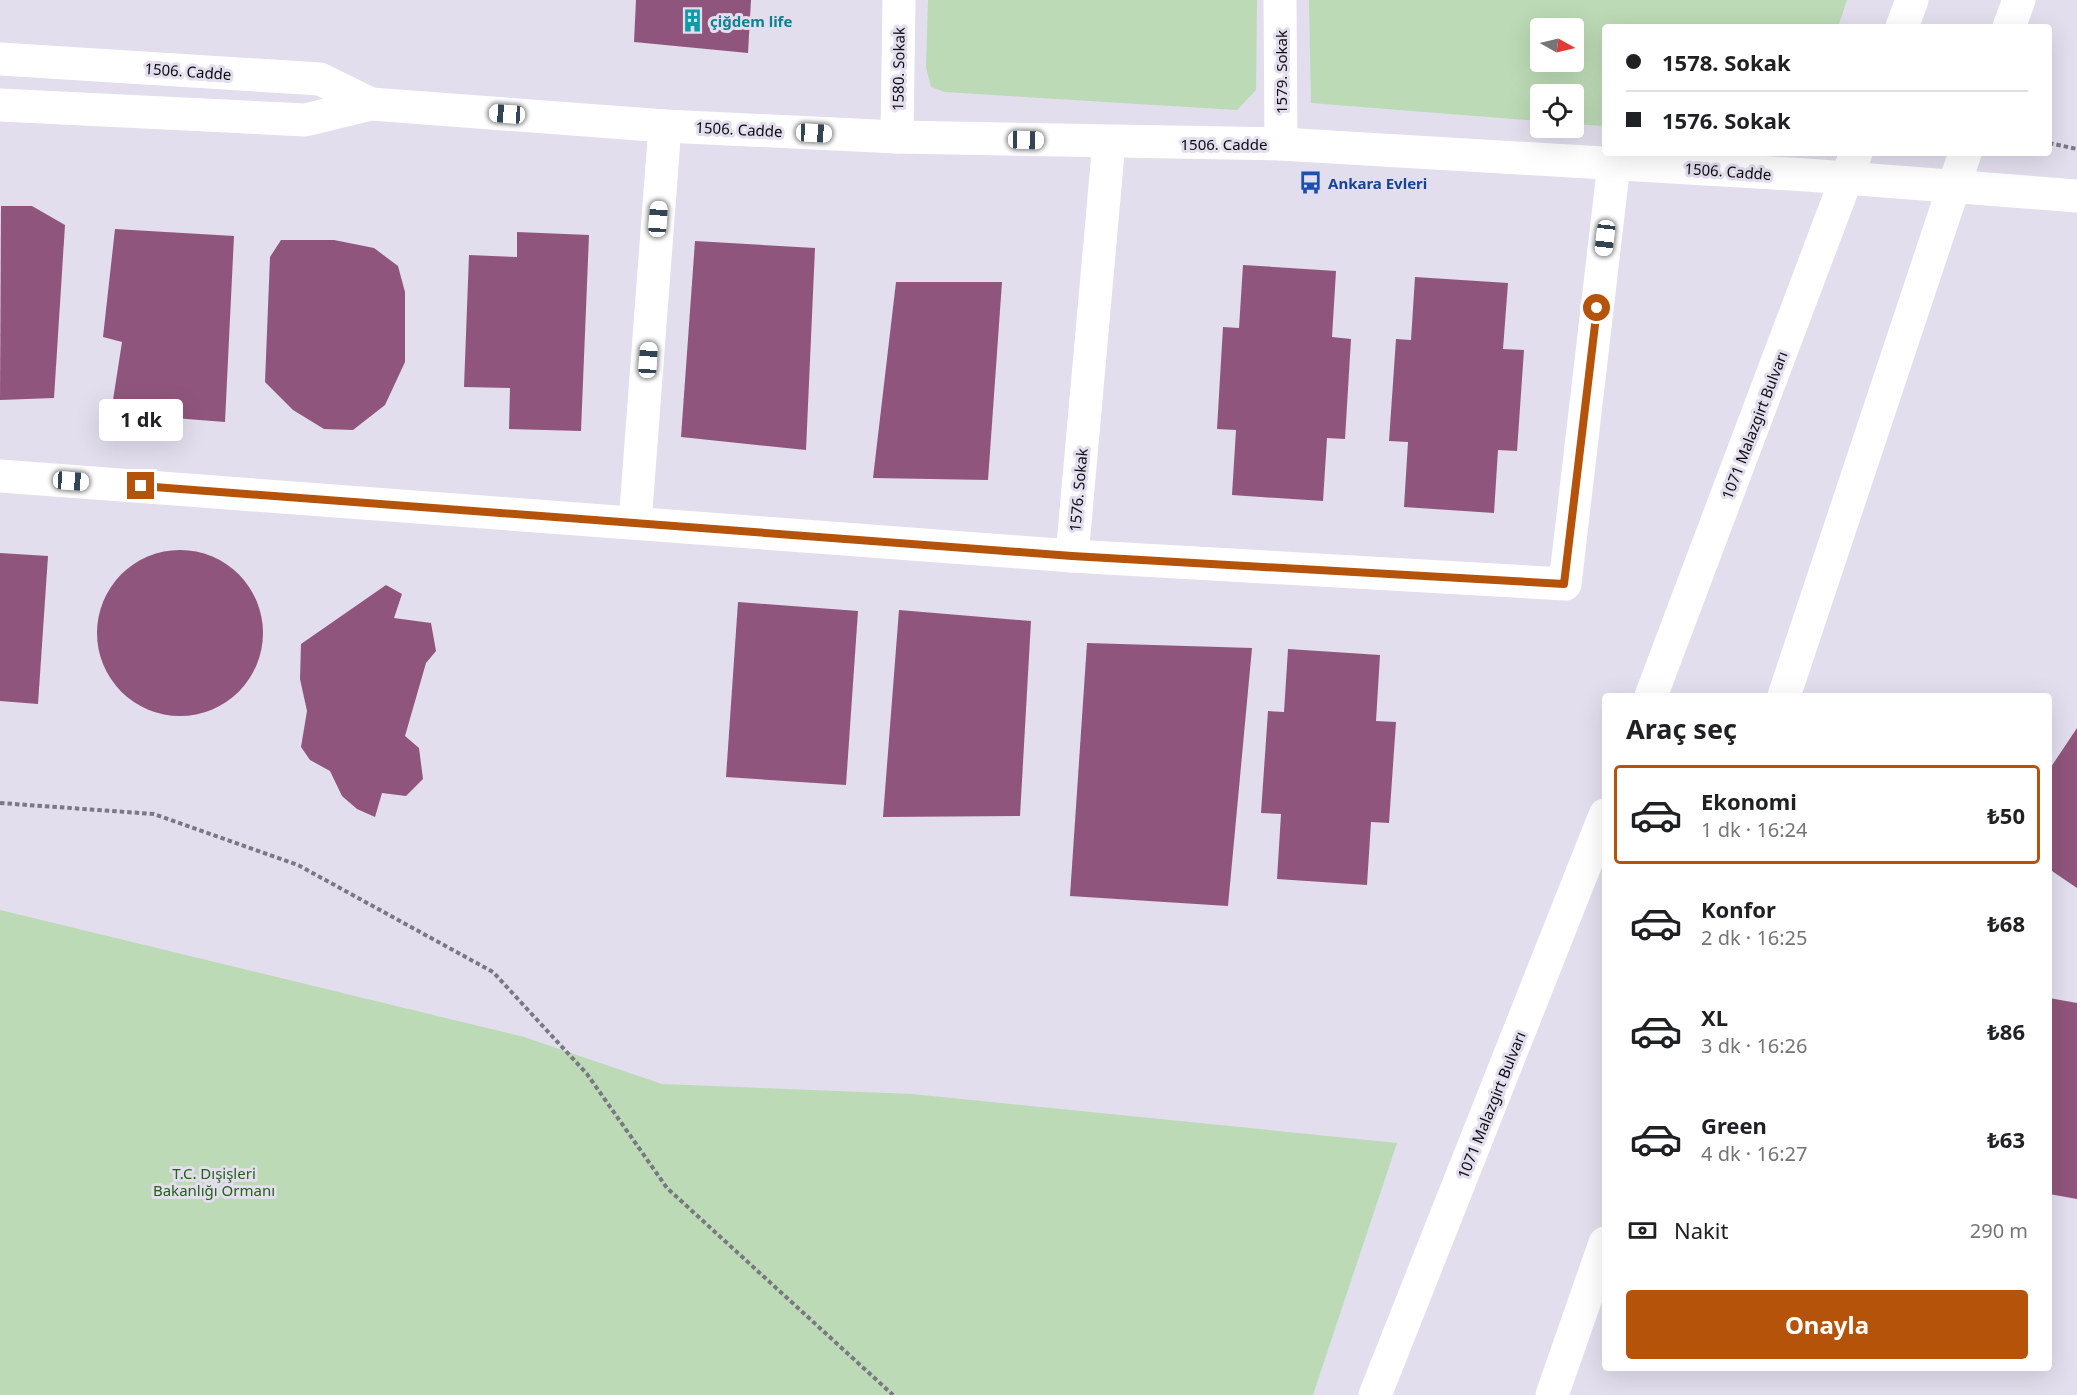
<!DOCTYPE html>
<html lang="tr">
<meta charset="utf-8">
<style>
body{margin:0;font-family:"Noto Sans",sans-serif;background:#f2f2f2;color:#202124;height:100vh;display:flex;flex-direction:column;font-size:22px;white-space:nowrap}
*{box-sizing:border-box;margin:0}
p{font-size:20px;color:#757577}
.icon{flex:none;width:33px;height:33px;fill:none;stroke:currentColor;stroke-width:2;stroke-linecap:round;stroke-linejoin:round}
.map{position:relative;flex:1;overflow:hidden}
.panel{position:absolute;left:1602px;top:693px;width:450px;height:678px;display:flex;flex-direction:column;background:#fff;border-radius:6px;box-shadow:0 6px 24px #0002}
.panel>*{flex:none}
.guide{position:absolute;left:1602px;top:24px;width:450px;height:132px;border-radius:6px;box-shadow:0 6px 24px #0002;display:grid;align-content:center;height:132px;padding:0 24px;background:#fff}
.needle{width:39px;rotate:98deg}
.tools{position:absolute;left:1530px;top:18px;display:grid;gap:12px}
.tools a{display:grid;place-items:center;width:54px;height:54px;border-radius:6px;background:#fff;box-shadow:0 6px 24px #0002;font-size:30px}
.end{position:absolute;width:27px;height:27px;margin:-14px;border:8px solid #b45309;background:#fff;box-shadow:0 0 0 3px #fff}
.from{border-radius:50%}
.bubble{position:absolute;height:42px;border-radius:6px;background:#fff;box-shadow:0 6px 24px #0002;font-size:20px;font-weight:700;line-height:42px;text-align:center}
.car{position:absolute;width:18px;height:36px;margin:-18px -9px;border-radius:8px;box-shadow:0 0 4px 2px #0007;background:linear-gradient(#fff 24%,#345 0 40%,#fff 0 76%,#345 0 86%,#fff 0)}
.guide b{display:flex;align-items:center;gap:21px;height:57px;font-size:22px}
.guide b+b{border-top:2px solid #e0e0e0}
.guide i{width:15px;height:15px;background:#202124}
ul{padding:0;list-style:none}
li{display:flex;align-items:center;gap:18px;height:99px;margin:0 12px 9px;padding:0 12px;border:3px solid transparent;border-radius:6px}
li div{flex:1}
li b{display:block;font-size:22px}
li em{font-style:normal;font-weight:700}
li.selected{border-color:#b45309}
li>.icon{width:54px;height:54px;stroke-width:1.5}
h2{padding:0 24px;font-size:27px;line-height:72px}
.pay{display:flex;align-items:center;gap:15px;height:66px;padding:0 24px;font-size:22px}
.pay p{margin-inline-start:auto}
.button{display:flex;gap:12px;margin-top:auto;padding:12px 24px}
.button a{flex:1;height:69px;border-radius:6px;background:#b45309;color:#fff;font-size:24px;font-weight:700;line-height:69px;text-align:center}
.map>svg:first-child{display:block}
.green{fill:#bcdab5;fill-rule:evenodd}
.building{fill:#90557c}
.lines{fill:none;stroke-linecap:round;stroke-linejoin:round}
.path{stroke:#7a7882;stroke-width:4;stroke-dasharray:4.5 3;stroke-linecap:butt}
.minor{stroke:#fff;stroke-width:33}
.primary{stroke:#fff;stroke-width:33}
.route{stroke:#b45309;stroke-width:8}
.labels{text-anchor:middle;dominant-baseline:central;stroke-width:6;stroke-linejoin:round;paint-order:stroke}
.culture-label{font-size:15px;font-weight:bold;fill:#0d838f;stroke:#e2deed;text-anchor:start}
.street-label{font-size:15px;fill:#0d0c10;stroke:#e2deed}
.transit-label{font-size:15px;font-weight:bold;fill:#164399;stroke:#e2deed;text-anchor:start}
.park-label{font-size:15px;fill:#256115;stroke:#e2deed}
</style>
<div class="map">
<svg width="2077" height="1395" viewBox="0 0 2077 1395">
<rect width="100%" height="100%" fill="#e2deed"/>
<g class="green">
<polygon points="928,0 1257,0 1256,90 1237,110 945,92 931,87 926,67"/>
<path d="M 1309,0 L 1847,0 L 1838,27 L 1605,27 L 1605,126 L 1574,124 L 1574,94 L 1540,94 L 1540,121 L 1311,103 ZM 1574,28 L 1574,62 L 1540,62 L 1540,28 Z"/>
<polygon points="0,910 524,1037 662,1084 912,1094 1397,1143 1313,1395 0,1395"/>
</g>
<g class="building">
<polygon points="636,0 751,0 748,53 634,42"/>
<polygon points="1,206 32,206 65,225 54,398 0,400"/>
<polygon points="115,229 234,236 225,422 111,413 122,342 103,337"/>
<polygon points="517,232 589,235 581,431 509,429 510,388 464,387 469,255 517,257"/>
<polygon points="281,240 334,240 374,248 398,266 405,292 405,362 385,405 353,430 324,429 293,410 265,382 270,257"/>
<polygon points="695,241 815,248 806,450 681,437"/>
<polygon points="1243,265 1336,271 1332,337 1351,339 1345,439 1327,438 1323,501 1232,495 1236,430 1217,429 1223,327 1239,328"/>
<polygon points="1415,277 1508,283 1503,349 1524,350 1517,451 1498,450 1494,513 1404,507 1408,442 1389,441 1396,339 1411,340"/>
<polygon points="896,282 1002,282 988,480 873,478"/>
<circle cx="180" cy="633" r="83"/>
<polygon points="0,553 48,556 38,704 0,701"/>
<polygon points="386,585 402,594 394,618 431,623 436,651 426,663 405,736 419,748 423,779 406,796 382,793 375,817 357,809 342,796 330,771 310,760 301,747 307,711 300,679 301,644"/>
<polygon points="738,602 858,611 846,785 726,777"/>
<polygon points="899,610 1031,621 1020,816 883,817"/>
<polygon points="1087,643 1252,648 1228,906 1070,896"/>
<polygon points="1288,649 1380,655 1376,721 1396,722 1389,823 1371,822 1367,885 1277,879 1281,814 1261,813 1268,711 1284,712"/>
<polygon points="2077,728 2077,888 2049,869 2049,770"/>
<polygon points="2049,998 2077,1003 2077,1199 2049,1194"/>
</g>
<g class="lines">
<g class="path">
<polyline points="2049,143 2077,149"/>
<polyline points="0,803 154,814 298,865 493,972 587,1074 667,1188 893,1395"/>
</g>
<g class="minor">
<polyline points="1280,0 1281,144"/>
<polyline points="0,59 320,79 371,104"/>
<polyline points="0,105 305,120 371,104 665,126 897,137 1281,144 1807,175 2077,196"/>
<polyline points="897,137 899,0"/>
<polyline points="0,476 1072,556 1109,142"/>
<polyline points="635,523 665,126"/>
<polyline points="1072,556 1565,584 1614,164"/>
</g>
<g class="primary">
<polyline points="1902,27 1912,0"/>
<polyline points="2009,27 2019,0"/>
<polyline points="1651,696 1856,153"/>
<polyline points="1784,696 1965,153"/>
<polyline points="1375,1395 1605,815"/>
<polyline points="1552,1395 1605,1243"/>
</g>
</g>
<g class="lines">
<polyline class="route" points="141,486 1072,556 1564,584 1597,308"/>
</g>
<defs>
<symbol id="building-bare" viewBox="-9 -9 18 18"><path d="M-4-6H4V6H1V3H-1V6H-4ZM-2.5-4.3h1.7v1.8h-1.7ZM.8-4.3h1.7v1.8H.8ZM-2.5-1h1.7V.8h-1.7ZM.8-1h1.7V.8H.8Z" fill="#0f9aa8" stroke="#e2deed" stroke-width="2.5" paint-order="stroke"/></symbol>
<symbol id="bus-bare" viewBox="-9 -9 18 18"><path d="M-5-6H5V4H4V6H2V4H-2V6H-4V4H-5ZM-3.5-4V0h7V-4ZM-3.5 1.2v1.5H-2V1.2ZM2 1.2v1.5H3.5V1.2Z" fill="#1a4fb4" stroke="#e2deed" stroke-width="2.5" paint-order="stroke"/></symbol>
</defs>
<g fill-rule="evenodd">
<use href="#building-bare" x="676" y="4" width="33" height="33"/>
<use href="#bus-bare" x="1294" y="166" width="33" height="33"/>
</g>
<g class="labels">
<g class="culture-label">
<text x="710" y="21">çiğdem life</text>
</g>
<g class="street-label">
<text transform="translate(898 69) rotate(-89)">1580. Sokak</text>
<text transform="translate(188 71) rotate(4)">1506. Cadde</text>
<text transform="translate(1281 72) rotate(-90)">1579. Sokak</text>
<text transform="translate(739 129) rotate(3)">1506. Cadde</text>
<text x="1224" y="144">1506. Cadde</text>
<text transform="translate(1728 171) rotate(4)">1506. Cadde</text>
<text transform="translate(1754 425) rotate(-69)">1071 Malazgirt Bulvarı</text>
<text transform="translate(1078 490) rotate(-85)">1576. Sokak</text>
<text transform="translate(1491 1105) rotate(-68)">1071 Malazgirt Bulvarı</text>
</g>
<g class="transit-label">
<text x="1328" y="183">Ankara Evleri</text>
</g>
<g class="park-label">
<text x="214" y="1173">T.C. Dışişleri<tspan x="214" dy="17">Bakanlığı Ormanı</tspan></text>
</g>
</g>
</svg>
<div class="tools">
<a><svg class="needle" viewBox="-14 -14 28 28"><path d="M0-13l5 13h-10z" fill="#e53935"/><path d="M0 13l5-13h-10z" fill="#757577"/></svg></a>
<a><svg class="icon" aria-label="locate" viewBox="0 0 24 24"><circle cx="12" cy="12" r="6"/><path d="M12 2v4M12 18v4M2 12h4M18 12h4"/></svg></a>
</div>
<i class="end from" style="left:1597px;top:308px"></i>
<i class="end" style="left:141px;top:486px"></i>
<div class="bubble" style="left:99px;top:399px;width:84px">1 dk</div>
<i class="car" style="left:507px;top:114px;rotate:274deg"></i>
<i class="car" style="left:814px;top:133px;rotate:93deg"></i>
<i class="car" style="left:1026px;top:140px;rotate:91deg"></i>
<i class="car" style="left:658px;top:219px;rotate:4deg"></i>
<i class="car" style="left:1605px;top:238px;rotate:187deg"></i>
<i class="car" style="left:648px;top:360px;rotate:4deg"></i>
<i class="car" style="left:71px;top:481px;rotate:94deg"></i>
<div class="guide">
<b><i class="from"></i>1578. Sokak</b>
<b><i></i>1576. Sokak</b>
</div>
<section class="panel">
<h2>Araç seç</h2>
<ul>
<li class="selected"><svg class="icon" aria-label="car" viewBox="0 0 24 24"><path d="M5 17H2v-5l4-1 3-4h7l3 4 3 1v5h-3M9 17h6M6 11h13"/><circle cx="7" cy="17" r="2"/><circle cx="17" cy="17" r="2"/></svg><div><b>Ekonomi</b><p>1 dk · 16:24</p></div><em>₺50</em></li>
<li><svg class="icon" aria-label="car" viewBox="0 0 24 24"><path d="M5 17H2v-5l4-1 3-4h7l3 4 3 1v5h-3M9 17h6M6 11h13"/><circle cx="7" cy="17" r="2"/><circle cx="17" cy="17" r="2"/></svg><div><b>Konfor</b><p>2 dk · 16:25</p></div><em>₺68</em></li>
<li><svg class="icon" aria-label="car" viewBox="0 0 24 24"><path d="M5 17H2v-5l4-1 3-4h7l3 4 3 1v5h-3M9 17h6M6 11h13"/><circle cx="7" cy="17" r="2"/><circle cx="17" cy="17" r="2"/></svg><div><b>XL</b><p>3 dk · 16:26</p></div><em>₺86</em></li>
<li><svg class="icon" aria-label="car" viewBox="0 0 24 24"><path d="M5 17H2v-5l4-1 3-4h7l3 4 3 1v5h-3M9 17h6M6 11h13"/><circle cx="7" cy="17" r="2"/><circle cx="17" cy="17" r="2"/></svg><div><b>Green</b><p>4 dk · 16:27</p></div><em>₺63</em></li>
</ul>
<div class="pay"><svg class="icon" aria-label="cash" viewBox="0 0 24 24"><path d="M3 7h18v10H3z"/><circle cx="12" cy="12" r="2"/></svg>Nakit<p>290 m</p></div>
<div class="button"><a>Onayla</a></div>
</section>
</div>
